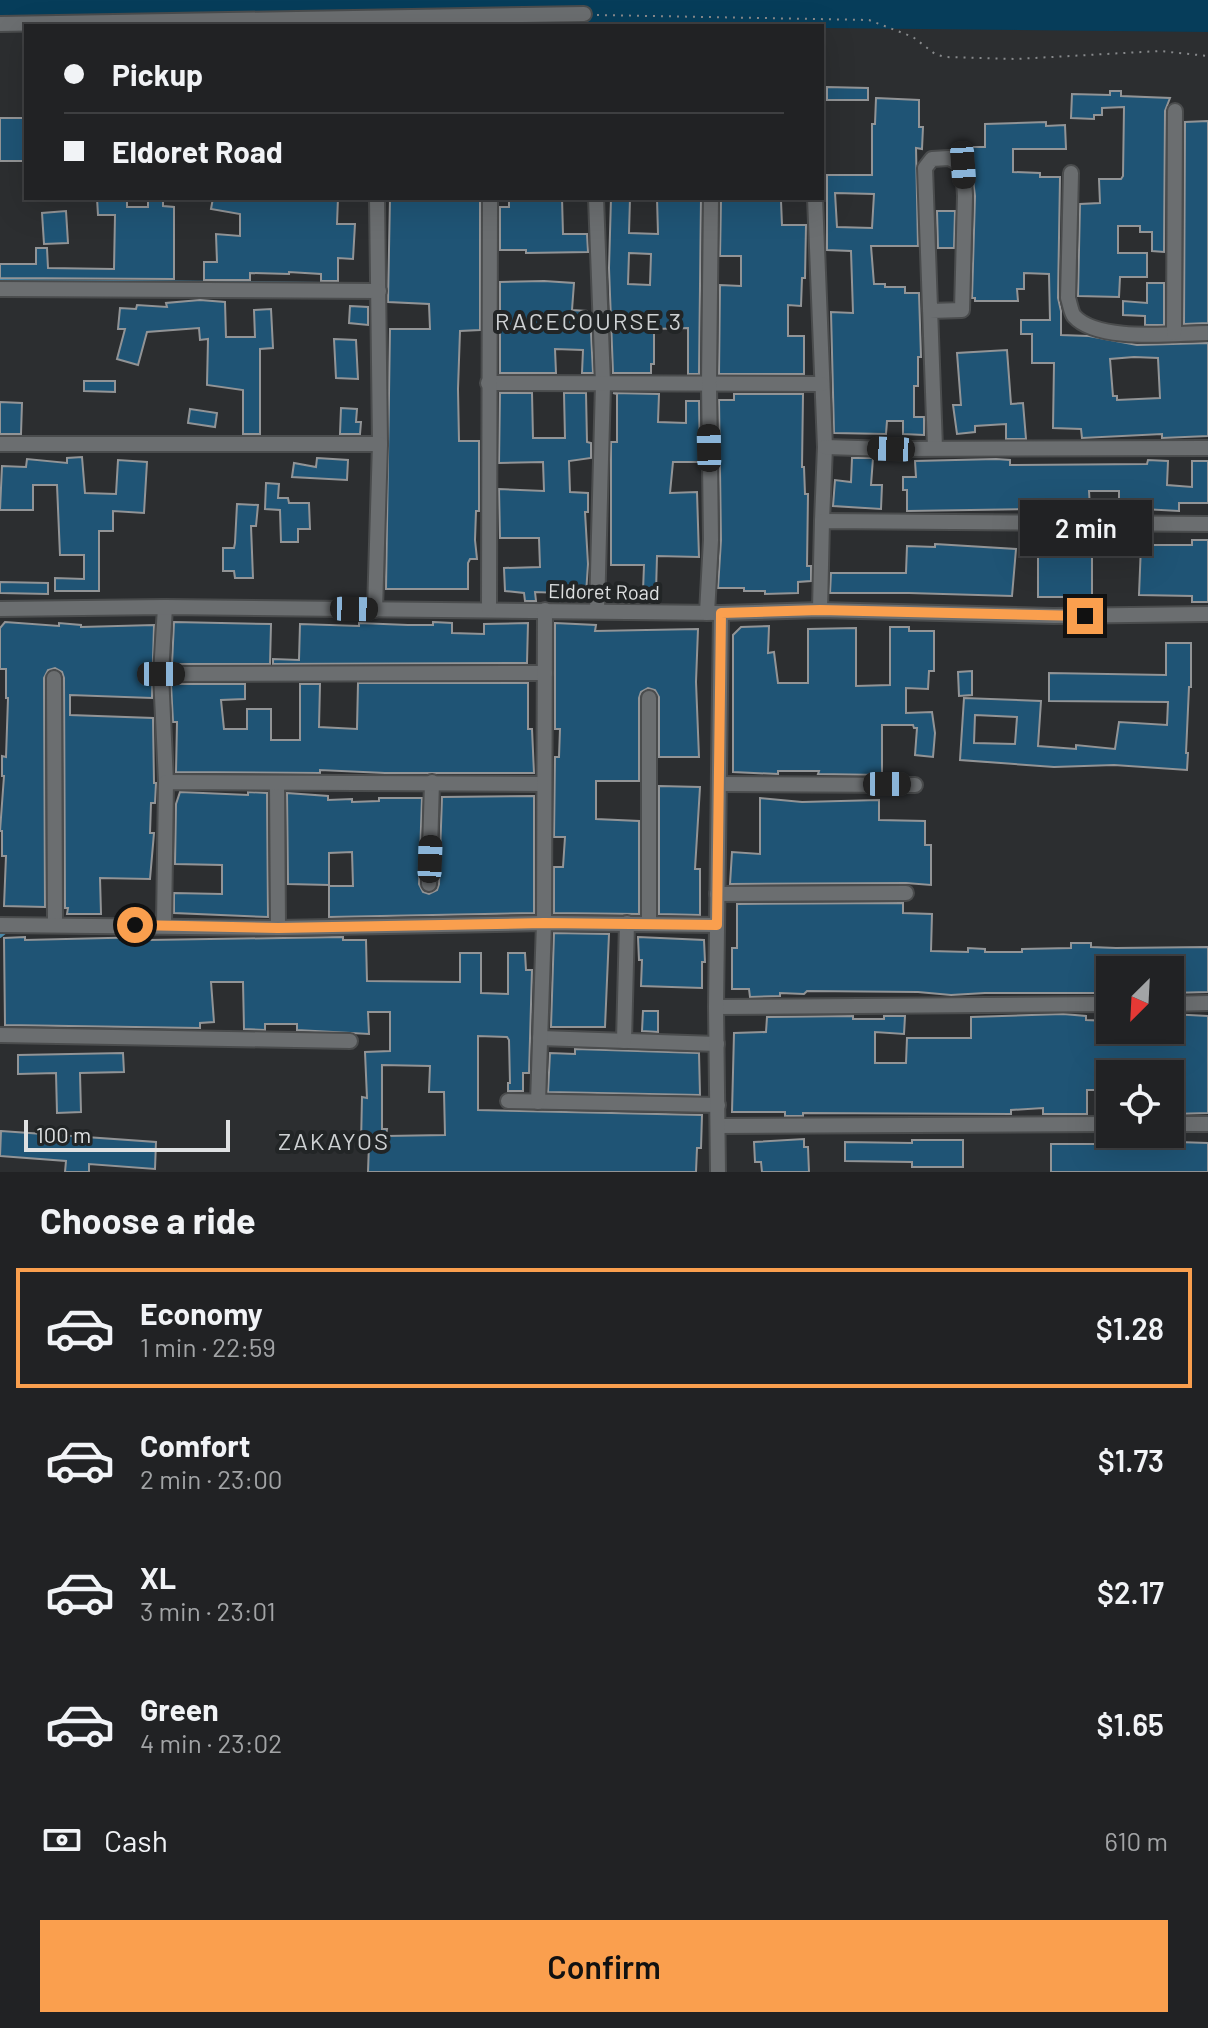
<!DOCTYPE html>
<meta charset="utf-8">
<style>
body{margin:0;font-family:Barlow,sans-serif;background:#292a2c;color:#f1f3f6;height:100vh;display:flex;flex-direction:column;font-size:30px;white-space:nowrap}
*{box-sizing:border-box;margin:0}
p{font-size:26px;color:#a2a4a6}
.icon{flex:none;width:44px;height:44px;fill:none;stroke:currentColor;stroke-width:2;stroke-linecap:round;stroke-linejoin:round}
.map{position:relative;height:1172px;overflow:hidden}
.sheet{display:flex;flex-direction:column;background:#212224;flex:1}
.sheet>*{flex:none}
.hud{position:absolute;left:24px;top:24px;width:800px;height:176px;border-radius:0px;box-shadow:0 8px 32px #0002,0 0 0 2px #3e3f41;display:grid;align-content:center;height:176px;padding:0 40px;background:#212224}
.needle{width:52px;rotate:204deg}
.tools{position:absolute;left:1096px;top:956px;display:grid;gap:16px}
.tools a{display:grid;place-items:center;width:88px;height:88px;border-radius:0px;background:#212224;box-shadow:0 8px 32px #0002,0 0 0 2px #3e3f41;font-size:40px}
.scale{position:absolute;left:24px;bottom:20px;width:206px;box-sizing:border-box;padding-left:8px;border:4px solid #dfe1e2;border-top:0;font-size:22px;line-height:28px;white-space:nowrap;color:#dfe1e2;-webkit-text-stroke:6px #222526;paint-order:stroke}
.end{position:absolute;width:36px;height:36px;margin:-18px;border:10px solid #fa9f4e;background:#111;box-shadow:0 0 0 4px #111}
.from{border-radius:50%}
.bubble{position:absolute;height:56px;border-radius:0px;background:#212224;box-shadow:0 8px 32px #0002,0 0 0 2px #3e3f41;font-size:26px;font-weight:600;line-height:56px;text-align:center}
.car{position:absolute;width:24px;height:48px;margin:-24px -12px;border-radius:10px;box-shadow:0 0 6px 2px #0007;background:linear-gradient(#222 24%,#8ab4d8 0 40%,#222 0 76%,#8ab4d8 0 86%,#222 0)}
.hud b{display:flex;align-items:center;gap:28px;height:76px;font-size:30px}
.hud b+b{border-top:2px solid #3e3f41}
.hud i{width:20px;height:20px;background:#f1f3f6}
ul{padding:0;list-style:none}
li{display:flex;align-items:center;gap:24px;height:120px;margin:0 16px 12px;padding:0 24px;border:4px solid transparent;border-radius:0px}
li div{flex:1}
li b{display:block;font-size:30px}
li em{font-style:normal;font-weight:600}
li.selected{border-color:#fa9f4e}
li>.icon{width:72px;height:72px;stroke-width:1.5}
h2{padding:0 40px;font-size:36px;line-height:96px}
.pay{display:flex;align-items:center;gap:20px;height:88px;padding:0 40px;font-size:30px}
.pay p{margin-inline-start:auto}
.button{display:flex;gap:16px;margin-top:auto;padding:16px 40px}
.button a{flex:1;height:92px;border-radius:0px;background:#fa9f4e;color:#111;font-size:32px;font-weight:600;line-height:92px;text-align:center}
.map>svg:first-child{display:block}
.green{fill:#063d5a}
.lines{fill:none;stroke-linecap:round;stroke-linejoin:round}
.stream{stroke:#4a88a8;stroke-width:4}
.building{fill:#1f5475;stroke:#929496;stroke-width:2;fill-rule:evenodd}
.street-casing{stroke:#4a4c4d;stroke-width:18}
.path{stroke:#87898b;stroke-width:2;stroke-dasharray:2 6;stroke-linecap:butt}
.street{stroke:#6b6e70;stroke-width:14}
.route{stroke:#fa9f4e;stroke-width:10}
.labels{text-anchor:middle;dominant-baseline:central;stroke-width:8;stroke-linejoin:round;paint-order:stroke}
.street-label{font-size:20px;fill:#dfe1e2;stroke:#222526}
.quarter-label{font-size:24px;letter-spacing:2px;fill:#ced1d3;stroke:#222526}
</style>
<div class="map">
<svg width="1208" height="1172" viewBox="0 0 1208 1172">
<rect width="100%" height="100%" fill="#2c2e30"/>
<polygon class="green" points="0,0 1208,0 1208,32 822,28 822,26 0,21"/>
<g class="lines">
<g class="stream">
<polyline points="0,281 324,284"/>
<polyline points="0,936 5,932"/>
</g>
</g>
<g class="building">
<polygon points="827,87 868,88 868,100 827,100"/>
<polygon points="1110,91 1121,91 1121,96 1170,98 1165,111 1164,252 1152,251 1152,232 1140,232 1140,226 1118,226 1118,253 1147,253 1147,277 1120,277 1119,297 1078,296 1080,204 1100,203 1099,179 1121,179 1123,176 1124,107 1102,108 1102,115 1094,115 1094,119 1071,118 1072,94 1110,95"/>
<path d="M 876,98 L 919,100 L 919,127 L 923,127 L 922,149 L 916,148 L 918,246 L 871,246 L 874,284 L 885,284 L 885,287 L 905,287 L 905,293 L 919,293 L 921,357 L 918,357 L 918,386 L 914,386 L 914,417 L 924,417 L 924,435 L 903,434 L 903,421 L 887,421 L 886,434 L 834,433 L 831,312 L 853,313 L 851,251 L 827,250 L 827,175 L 872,175 L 872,124 L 875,124 ZM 835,193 L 874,194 L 872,228 L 837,227 Z"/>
<rect x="0" y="118" width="26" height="43"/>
<polygon points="1208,121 1208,323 1184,324 1185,122"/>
<path d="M 1046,122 L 1046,126 L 1065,125 L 1066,149 L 1013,149 L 1013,172 L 1040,173 L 1040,177 L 1060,177 L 1058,298 L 1061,311 L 1061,335 L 1089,336 L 1137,345 L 1208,343 L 1208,436 L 1162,438 L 1162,434 L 1082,438 L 1081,429 L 1053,428 L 1054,363 L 1032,363 L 1032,334 L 1021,334 L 1021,320 L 1050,320 L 1049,274 L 1024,273 L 1024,289 L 1017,289 L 1018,301 L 975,301 L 975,298 L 972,298 L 975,196 L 969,147 L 985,147 L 985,124 ZM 1134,357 L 1158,358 L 1160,398 L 1117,400 L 1117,396 L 1113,396 L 1110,359 Z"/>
<polygon points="97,198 127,198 127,207 148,207 148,198 163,198 163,206 174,207 174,279 0,278 0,264 36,264 36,248 47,248 48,268 114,269 115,215 98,215"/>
<polygon points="213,198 264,198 300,201 300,198 338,198 337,224 355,224 353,259 338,258 338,281 321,281 321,274 289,272 289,274 250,273 250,280 204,280 204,262 217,262 216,234 240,236 240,214 211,209"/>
<polygon points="390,198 480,198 480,330 460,331 458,389 459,441 479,441 479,511 476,511 475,540 477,559 470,559 468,563 468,589 386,589 390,329 430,329 429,304 388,302"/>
<polygon points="509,198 562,198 563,234 587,234 588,252 526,253 526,250 500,250 500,207 509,207"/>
<path d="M 611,198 L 630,198 L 629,233 L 658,234 L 657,198 L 701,198 L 699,374 L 688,374 L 688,328 L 654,329 L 654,364 L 651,364 L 651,373 L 613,373 L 609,268 ZM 629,253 L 651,254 L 650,285 L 628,284 Z"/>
<polygon points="721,200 781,201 782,225 806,225 805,278 802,278 801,306 788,305 788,336 804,336 804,374 719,374 720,285 741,286 741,256 720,256"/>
<polygon points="66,211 68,243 44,244 42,213"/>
<polygon points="937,211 955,211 954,248 938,248"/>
<polygon points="544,281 574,283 572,310 587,311 587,332 591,332 593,373 582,373 583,350 555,349 556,373 500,373 500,282"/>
<polygon points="1147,283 1164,283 1164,325 1145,325 1145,316 1123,315 1123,301 1147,303"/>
<polygon points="200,300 225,302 226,337 255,337 254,310 271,309 273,348 260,349 260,434 243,434 243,390 207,385 208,339 200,340 199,328 147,332 138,365 117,359 125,329 118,329 120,308 136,309 137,305 167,307 166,303"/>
<polygon points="350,306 368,307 368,325 349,323"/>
<polygon points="334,339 356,340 358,379 336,378"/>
<polygon points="1007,350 1011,404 1023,403 1026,439 1006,439 1006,424 975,426 975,432 957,434 953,405 961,405 957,353"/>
<polygon points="84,381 115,381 115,392 84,391"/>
<polygon points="500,393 532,393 533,438 565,438 564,393 586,393 587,442 591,443 591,458 569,461 570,492 588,493 588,512 585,512 588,564 586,594 535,592 536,601 525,601 524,593 505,591 504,568 540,567 539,538 500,538 499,489 544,491 543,462 499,463"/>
<polygon points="613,393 659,394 658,422 686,423 686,401 699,401 700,462 673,462 670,493 697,492 699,557 657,556 656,592 643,591 644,565 611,565 611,442 617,442 617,394"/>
<polygon points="734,394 803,394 802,467 804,467 805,494 808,494 807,566 811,566 811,581 798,582 798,593 765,594 765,591 744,591 744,588 718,588 721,540 719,400 734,400"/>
<polygon points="0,402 22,403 21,434 0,434"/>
<polygon points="341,408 357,409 356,422 361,422 360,434 340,434"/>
<polygon points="190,409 217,413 215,427 188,423"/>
<polygon points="82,457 85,493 116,494 118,460 147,462 144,513 113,511 113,531 99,531 99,591 55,591 55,578 84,579 84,555 60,555 57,485 33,485 33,510 0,510 2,466 26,467 27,459 67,463 67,458"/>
<polygon points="317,458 348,460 347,480 292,477 294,463 316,467"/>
<polygon points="852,458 873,458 871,485 882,485 881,509 833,506 835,480 851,482"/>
<polygon points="996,459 1010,460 1010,465 1147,464 1148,460 1168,461 1167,485 1192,487 1192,461 1208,461 1208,503 1179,503 1179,511 1143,509 1143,513 1119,512 1119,491 1089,491 1090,508 907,511 907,490 903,490 903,477 916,477 915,461"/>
<polygon points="266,483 279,484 278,498 288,498 289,503 309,503 310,529 298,529 298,542 281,542 280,510 265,509"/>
<polygon points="237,504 258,505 256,526 251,526 253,578 235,578 234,571 223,571 223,548 234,548 235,543"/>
<polygon points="1192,540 1208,540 1208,602 1192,602 1192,596 1139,595 1141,545 1192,545"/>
<polygon points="935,544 1016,549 1012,596 909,593 830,593 831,573 906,573 907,546 935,547"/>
<polygon points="1061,544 1061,547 1092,547 1092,597 1038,597 1038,545"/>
<polygon points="0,582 48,583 48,594 0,593"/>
<polygon points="5,622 59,626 59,623 81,625 81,627 154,625 152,698 70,695 70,715 153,718 154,783 156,783 155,803 151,803 150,833 154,833 150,879 100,878 101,914 67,914 68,908 65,908 64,678 62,672 55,668 48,670 44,678 45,907 4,906 6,856 2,856 2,831 0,831 4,776 2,776 2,756 6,757 8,698 6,698 6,669 0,669 0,628"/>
<polygon points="174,622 271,624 270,664 172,664"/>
<polygon points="433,622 452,623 452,633 484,634 484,624 528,623 527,663 273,664 273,659 299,660 300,624 359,626 359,623 408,625 433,625"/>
<polygon points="555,623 596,625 595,631 698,629 696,682 699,757 659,757 659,697 655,690 648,688 641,692 639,698 639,781 596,781 596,819 639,821 639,914 554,913 554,867 563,867 565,837 554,837 555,757 559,757 560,729 555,729"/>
<polygon points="769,626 768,653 774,652 778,683 808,683 808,629 856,628 856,686 890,685 890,627 909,627 909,631 934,631 934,671 929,671 928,689 906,688 906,713 932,712 935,733 933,757 915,755 917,728 914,728 913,725 882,725 882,775 818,774 819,771 778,771 778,774 733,772 733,635 741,627"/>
<path d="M 1166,643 L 1191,643 L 1191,687 L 1189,687 L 1186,753 L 1188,753 L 1187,770 L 1114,765 L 1054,767 L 960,760 L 964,698 L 1041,701 L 1038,746 L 1076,749 L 1076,745 L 1115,749 L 1119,722 L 1167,725 L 1168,702 L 1049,701 L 1049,673 L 1166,675 ZM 975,715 L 1017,717 L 1015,744 L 974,743 Z"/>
<polygon points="972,671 972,695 959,696 958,672"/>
<polygon points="358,683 528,683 528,729 532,729 534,773 385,773 320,770 320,773 176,772 177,722 173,722 171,684 245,684 245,699 221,700 224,729 247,729 247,709 271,709 271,740 300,740 300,684 320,684 319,727 357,729"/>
<polygon points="659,786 700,787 695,869 700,869 700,915 659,914"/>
<polygon points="180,792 248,795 248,792 267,793 268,917 174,913 174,893 222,894 222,865 175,864 176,804"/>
<polygon points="287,793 328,796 328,800 352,799 352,802 379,801 379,798 422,798 419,884 423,892 429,894 437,890 439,884 442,797 534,796 534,913 329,917 329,886 353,886 352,852 329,853 329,885 288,884"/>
<polygon points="760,798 802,802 879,800 879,820 925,821 925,845 931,845 931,885 906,883 730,884 732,852 760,854"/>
<polygon points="903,903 903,913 932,914 931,951 968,952 968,948 985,949 985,952 1022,952 1022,949 1071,948 1071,943 1091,943 1091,947 1116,948 1208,947 1208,992 1170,993 1170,970 1110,970 1110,993 985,993 951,995 918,992 807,991 804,994 780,993 780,996 750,997 749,989 732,989 732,948 737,948 737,904"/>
<polygon points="554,933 609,934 605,1027 551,1027"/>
<path d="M 25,937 L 25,940 L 149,937 L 149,940 L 343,937 L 343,940 L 366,940 L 367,981 L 460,982 L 460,953 L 481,953 L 481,993 L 508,994 L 508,953 L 525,953 L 526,970 L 532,970 L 529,1073 L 523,1073 L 523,1091 L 508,1091 L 508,1083 L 510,1083 L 509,1040 L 507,1037 L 478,1036 L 478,1110 L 702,1115 L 701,1148 L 697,1148 L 696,1172 L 368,1172 L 369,1144 L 361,1144 L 362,1097 L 367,1098 L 365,1052 L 390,1051 L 390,1012 L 368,1012 L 369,1034 L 297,1030 L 297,1024 L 265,1024 L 265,1030 L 244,1029 L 243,982 L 211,982 L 214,1022 L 200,1023 L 200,1028 L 5,1025 L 4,938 ZM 382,1065 L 430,1066 L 429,1092 L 444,1092 L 445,1135 L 386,1136 L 387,1129 L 382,1129 Z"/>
<polygon points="638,937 704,940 705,962 702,962 702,988 641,986 642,960 639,960"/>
<polygon points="643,1011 658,1011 658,1032 642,1031"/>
<polygon points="1063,1014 1086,1016 1086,1020 1110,1021 1110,1030 1170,1030 1170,1014 1208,1016 1208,1113 1172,1114 1172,1074 1110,1074 1110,1090 1087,1090 1087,1114 1043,1114 1043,1108 1011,1110 1011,1114 803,1113 803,1116 785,1116 785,1112 732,1112 734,1033 766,1032 767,1017 853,1016 853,1019 884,1019 884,1016 905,1016 904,1034 875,1032 875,1063 906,1063 907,1038 971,1038 971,1017"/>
<polygon points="575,1049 699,1053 700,1095 548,1092 550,1053 575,1054"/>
<polygon points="123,1053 124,1072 80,1073 81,1112 57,1113 56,1073 18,1074 18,1055"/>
<polygon points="1,1131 156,1142 155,1169 89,1164 89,1172 65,1172 66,1161 0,1156"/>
<polygon points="804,1139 804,1147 808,1147 809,1172 762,1172 761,1162 755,1162 754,1142"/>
<polygon points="912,1140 963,1140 963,1167 912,1167 912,1162 845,1161 845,1142 912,1143"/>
<polygon points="1118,1140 1208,1143 1208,1172 1051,1172 1051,1144 1118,1144"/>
</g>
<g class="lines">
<defs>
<g id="street">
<polyline points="0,24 584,14"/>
<path d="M 1071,173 L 1068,298 C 1070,304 1071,312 1074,316 C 1098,343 1175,333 1208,333"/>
<polyline points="377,198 380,444"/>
<polyline points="596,198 603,384 597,611"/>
<polyline points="815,198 825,447 822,521"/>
<polyline points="0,289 379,291"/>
<polyline points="930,311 962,310 965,196 963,165 949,158 932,159 925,168 935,448"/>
<polyline points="1174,333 1175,111"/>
<polyline points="488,383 822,384"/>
<polyline points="0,444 380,444 375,610"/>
<polyline points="825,447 891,449 1208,448"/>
<polyline points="165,607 161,674 166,782"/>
<polyline points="0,609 165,607 721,613 820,610 1054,616 1208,614"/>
<polyline points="489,609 490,198"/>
<polyline points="820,610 822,521 1208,524"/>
<polyline points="707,613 711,540 709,383 711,198"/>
<polyline points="161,674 545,673"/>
<polyline points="54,678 55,923"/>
<polyline points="649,698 649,923"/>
<polyline points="277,783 278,928"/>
<polyline points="720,784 915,785"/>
<polyline points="429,884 432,782"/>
<polyline points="717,894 906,893"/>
<polyline points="0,925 278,928 544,923 717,925"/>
<polyline points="164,925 166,782 543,784"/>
<polyline points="1170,1004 1208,1003"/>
<polyline points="716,1007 1110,1004"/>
<polyline points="0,1035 350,1041"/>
<polyline points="540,1038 717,1044"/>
<polyline points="624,1041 627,923"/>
<polyline points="508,1101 718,1105"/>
<polyline points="538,1102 544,923 545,610"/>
<polyline points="1170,1124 1208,1124"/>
<polyline points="718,1126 1110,1124"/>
<polyline points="718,1172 716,1007 721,613"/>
</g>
</defs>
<use href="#street" class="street-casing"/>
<polyline class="path" points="597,15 869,20 913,37 935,54 945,57 1016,59 1160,51 1208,56"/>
<use href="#street" class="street"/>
</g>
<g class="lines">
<polyline class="route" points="135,925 278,928 544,923 717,925 721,613 820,610 1085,616"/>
</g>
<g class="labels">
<g class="street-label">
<text transform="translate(604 591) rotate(1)">Eldoret Road</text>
</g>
<g class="quarter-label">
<text x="589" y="320">RACECOURSE 3</text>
<text x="334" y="1140">ZAKAYOS</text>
</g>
</g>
</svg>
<div class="tools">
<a><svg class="needle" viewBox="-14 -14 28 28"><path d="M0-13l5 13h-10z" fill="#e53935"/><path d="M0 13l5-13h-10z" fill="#a2a4a6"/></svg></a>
<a><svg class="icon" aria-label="locate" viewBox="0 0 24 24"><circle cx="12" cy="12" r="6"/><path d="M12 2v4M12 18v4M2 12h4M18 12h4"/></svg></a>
</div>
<div class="scale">100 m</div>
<i class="end from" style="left:135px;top:925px"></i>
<i class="end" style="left:1085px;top:616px"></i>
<div class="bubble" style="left:1020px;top:500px;width:132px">2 min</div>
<i class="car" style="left:963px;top:165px;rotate:176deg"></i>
<i class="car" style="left:709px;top:448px;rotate:359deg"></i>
<i class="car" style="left:891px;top:449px;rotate:272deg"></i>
<i class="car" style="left:354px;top:609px;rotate:91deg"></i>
<i class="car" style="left:161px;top:674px;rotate:90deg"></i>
<i class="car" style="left:887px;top:784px;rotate:90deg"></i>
<i class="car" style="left:430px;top:859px;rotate:2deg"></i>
<div class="hud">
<b><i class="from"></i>Pickup</b>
<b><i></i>Eldoret Road</b>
</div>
</div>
<section class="sheet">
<h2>Choose a ride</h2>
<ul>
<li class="selected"><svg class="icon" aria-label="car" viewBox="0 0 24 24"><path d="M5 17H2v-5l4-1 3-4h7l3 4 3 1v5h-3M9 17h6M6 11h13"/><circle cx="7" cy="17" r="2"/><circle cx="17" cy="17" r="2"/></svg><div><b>Economy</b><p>1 min · 22:59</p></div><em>$1.28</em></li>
<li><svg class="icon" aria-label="car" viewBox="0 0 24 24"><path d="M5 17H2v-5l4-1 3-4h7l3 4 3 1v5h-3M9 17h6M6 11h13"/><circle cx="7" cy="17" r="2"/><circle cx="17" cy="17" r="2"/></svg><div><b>Comfort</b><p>2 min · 23:00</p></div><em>$1.73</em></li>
<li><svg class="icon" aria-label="car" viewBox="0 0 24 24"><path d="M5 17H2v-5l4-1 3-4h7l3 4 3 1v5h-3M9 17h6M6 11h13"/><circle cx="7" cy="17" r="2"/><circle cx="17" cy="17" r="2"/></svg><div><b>XL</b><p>3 min · 23:01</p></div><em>$2.17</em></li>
<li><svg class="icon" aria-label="car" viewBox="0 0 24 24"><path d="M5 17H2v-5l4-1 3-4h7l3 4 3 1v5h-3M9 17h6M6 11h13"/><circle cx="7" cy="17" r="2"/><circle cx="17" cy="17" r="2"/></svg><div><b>Green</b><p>4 min · 23:02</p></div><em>$1.65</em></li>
</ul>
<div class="pay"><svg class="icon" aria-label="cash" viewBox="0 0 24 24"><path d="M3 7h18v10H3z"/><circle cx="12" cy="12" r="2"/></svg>Cash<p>610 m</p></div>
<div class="button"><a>Confirm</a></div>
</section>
